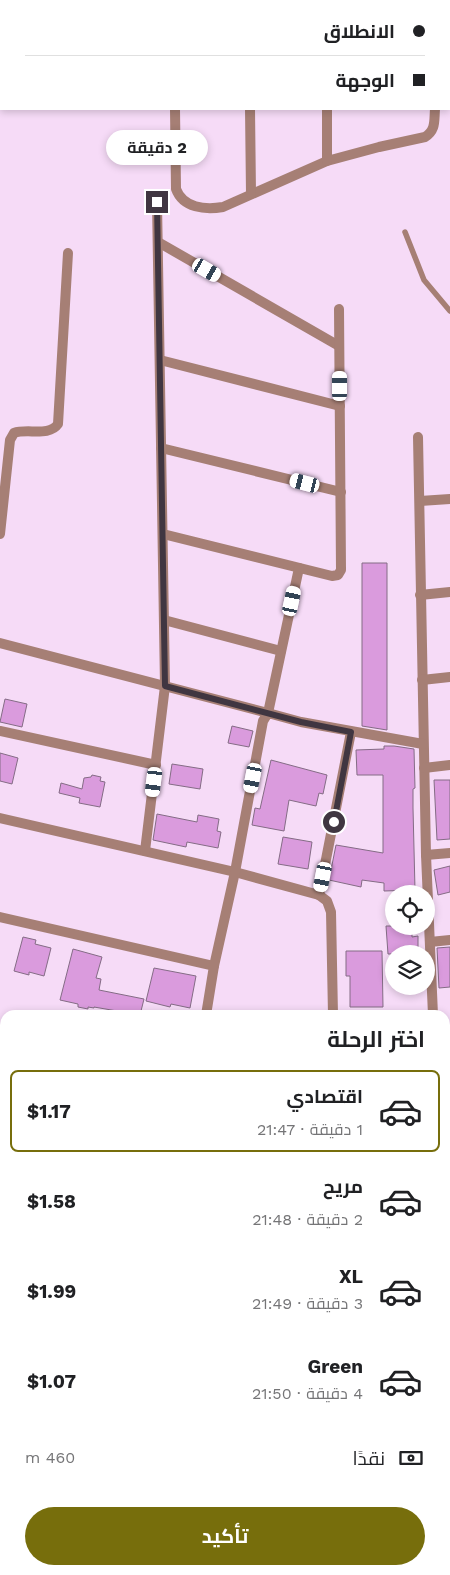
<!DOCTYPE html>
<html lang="ar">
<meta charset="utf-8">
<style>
body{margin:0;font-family:"Work Sans",Cairo,sans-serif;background:#f6f6f6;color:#202124;direction:rtl;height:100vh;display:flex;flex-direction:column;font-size:19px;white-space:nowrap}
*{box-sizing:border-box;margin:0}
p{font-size:16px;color:#757577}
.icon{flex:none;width:28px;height:28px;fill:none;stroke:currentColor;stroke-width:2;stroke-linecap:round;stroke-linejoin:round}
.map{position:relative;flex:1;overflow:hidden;direction:ltr}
.drawer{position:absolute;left:0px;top:1010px;width:450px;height:565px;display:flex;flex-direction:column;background:#fff;border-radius:15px 15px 0 0;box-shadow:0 2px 8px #0003;direction:rtl}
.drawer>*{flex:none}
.banner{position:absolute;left:0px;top:0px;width:450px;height:110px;box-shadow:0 2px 8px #0003;direction:rtl;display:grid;align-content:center;height:110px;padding:0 25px;background:#fff}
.buttons{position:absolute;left:385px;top:885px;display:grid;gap:10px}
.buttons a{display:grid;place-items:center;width:50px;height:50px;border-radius:50%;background:#fff;box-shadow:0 2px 8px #0003;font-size:25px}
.end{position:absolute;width:22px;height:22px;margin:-11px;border:6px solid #403641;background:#fff;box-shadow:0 0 0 2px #fff}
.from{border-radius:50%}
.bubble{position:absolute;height:35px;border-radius:18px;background:#fff;box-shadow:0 2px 8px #0003;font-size:16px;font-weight:700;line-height:35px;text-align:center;direction:rtl}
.car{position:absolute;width:15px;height:30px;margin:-15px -8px;border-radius:6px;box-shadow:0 0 4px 1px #0007;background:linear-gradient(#fff 24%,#345 0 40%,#fff 0 76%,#345 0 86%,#fff 0)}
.banner b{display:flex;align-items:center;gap:18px;height:48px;font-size:19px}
.banner b+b{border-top:1px solid #e0e0e0}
.banner i{width:12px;height:12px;background:#202124}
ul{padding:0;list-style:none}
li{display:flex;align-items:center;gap:15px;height:82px;margin:0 10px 8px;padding:0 15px;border:2px solid transparent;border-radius:8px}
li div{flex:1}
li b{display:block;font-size:19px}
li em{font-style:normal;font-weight:700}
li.active{border-color:#776e0c}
li>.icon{width:45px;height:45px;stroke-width:1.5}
h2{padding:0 25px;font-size:22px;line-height:60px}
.pay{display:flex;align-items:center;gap:12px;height:55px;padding:0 25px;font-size:19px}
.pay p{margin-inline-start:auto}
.primary-button{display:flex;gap:10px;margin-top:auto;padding:10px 25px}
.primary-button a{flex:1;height:58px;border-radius:30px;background:#776e0c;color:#fff;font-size:20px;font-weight:700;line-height:58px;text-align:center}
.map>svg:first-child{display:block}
.building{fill:#da9bdd;stroke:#846c85}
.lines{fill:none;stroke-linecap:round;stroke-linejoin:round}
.lane{stroke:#a67f75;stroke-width:5.5}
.street{stroke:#a67f75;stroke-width:10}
.route{stroke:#403641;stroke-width:6}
</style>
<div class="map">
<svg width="450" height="1575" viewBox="0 0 450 1575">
<rect width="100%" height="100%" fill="#f6dbf7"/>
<g class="building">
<polygon points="362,563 387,563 387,730 362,726"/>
<polygon points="5,699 27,704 22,727 0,722"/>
<polygon points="232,726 253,731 249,747 228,743"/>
<polygon points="384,746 394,746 414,749 415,788 413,789 413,808 415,890 384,891 384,883 362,880 361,887 329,880 336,845 383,853 383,775 357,775 356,750 384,749"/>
<polygon points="0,753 18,758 12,784 0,781"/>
<polygon points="271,760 327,775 323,794 319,793 316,806 289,800 284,831 252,825 255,808 260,809"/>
<polygon points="172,764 203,769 200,789 169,784"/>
<polygon points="92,775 101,777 100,781 105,782 100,807 79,803 80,798 59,793 61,783 82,789 84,778 91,777"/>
<polygon points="434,780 450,780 450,839 437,840"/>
<polygon points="157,814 197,822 198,815 219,819 217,831 221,832 218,848 187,842 186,847 153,840"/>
<polygon points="283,837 312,842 308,869 278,864"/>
<polygon points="450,866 450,892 438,895 434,870"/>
<polygon points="386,926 412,926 412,937 418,936 418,954 388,954"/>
<polygon points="23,937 36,940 35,944 51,948 44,976 29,972 29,975 14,971"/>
<polygon points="450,947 450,987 439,988 437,948"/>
<polygon points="73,949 102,957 96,978 101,979 99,990 144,999 140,1015 94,1007 94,1008 88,1007 88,1009 78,1007 78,1004 60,1000"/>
<polygon points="346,951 382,951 383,1007 350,1007 350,976 346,976"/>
<polygon points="154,968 196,976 190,1008 171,1004 170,1007 146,1001"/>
</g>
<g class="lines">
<polyline class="lane" points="405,232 424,280 450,311"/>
<g class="street">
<polyline points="174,0 174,1"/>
<polyline points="248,0 248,1"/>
<polyline points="326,0 326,1"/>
<polyline points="432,0 432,1"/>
<polyline points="449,93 450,93"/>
<path d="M 175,109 L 176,189 C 183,208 205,210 223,207 L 327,161 L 379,147 L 425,137 C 436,130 434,121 435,109"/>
<polyline points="250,109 251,194"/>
<polyline points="327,109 327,161"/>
<polyline points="158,242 339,346"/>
<polyline points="160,360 340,406"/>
<polyline points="418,437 426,855 433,1015"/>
<polyline points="161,448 341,492"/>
<polyline points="420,501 450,499"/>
<path d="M 0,534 L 10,440 L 14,433 C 27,428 49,437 58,424 L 68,253"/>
<polyline points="163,534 332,576 338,575 341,570 339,309"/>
<polyline points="420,595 450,592"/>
<polyline points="164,620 281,651"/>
<polyline points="0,643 268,713 299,568"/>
<polyline points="422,680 450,677"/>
<polyline points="0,731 156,765"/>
<polyline points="424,768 450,765"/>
<polyline points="0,818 235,872 319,895 327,901 331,912 333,1015"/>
<polyline points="145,851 165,686 157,202"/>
<polyline points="426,855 450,853"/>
<polyline points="319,895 351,732"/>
<polyline points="0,917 214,966"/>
<polyline points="430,942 450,940"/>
<polyline points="206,1015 214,966 235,872 263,721 268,713 301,722 423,744"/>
<polyline points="445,1038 450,1037"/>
<polyline points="445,1116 450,1116"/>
<polyline points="445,1168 450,1242"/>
<polyline points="0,1240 5,1242"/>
<polyline points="445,1453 450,1451"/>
<polyline points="439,1570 439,1575"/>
<polyline points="345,1575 345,1570"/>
</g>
</g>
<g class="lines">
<polyline class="route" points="157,202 165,686 301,722 351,732 334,822"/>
</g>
</svg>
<div class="buttons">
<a><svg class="icon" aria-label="locate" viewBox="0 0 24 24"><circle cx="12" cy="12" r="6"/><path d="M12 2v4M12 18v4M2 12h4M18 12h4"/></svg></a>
<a><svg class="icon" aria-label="layers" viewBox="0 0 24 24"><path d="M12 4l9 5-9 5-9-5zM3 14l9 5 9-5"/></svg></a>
</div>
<i class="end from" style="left:334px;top:822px"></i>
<i class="end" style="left:157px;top:202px"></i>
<div class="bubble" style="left:106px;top:130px;width:102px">2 دقيقة</div>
<i class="car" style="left:207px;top:270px;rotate:120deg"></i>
<i class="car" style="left:340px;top:386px;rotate:0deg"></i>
<i class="car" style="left:305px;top:483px;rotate:284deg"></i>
<i class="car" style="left:292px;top:601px;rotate:12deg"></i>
<i class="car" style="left:253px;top:778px;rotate:191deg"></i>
<i class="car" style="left:154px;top:782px;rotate:187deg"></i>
<i class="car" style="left:323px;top:877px;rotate:191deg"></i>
<div class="banner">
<b><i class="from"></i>الانطلاق</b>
<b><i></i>الوجهة</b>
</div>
<section class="drawer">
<h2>اختر الرحلة</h2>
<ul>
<li class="active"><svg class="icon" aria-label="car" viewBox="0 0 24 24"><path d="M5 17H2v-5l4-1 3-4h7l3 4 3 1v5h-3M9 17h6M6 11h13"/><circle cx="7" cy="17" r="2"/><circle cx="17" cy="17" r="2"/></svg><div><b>اقتصادي</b><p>1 دقيقة · 21:47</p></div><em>$1.17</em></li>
<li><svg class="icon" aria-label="car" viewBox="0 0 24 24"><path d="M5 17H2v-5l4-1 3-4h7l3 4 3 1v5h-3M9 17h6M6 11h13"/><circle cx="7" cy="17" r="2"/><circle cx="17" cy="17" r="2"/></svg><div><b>مريح</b><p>2 دقيقة · 21:48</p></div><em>$1.58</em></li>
<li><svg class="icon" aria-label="car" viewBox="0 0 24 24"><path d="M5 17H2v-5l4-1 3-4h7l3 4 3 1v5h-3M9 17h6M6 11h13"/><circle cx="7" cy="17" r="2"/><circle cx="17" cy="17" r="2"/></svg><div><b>XL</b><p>3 دقيقة · 21:49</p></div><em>$1.99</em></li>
<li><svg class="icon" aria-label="car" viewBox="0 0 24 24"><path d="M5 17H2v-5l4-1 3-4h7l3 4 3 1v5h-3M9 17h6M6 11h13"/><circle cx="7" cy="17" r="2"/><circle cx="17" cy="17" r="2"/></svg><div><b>Green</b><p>4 دقيقة · 21:50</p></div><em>$1.07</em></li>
</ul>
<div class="pay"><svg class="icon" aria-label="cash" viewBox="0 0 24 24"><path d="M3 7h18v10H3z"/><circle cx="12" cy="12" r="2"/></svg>نقدًا<p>460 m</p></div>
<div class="primary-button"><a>تأكيد</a></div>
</section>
</div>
